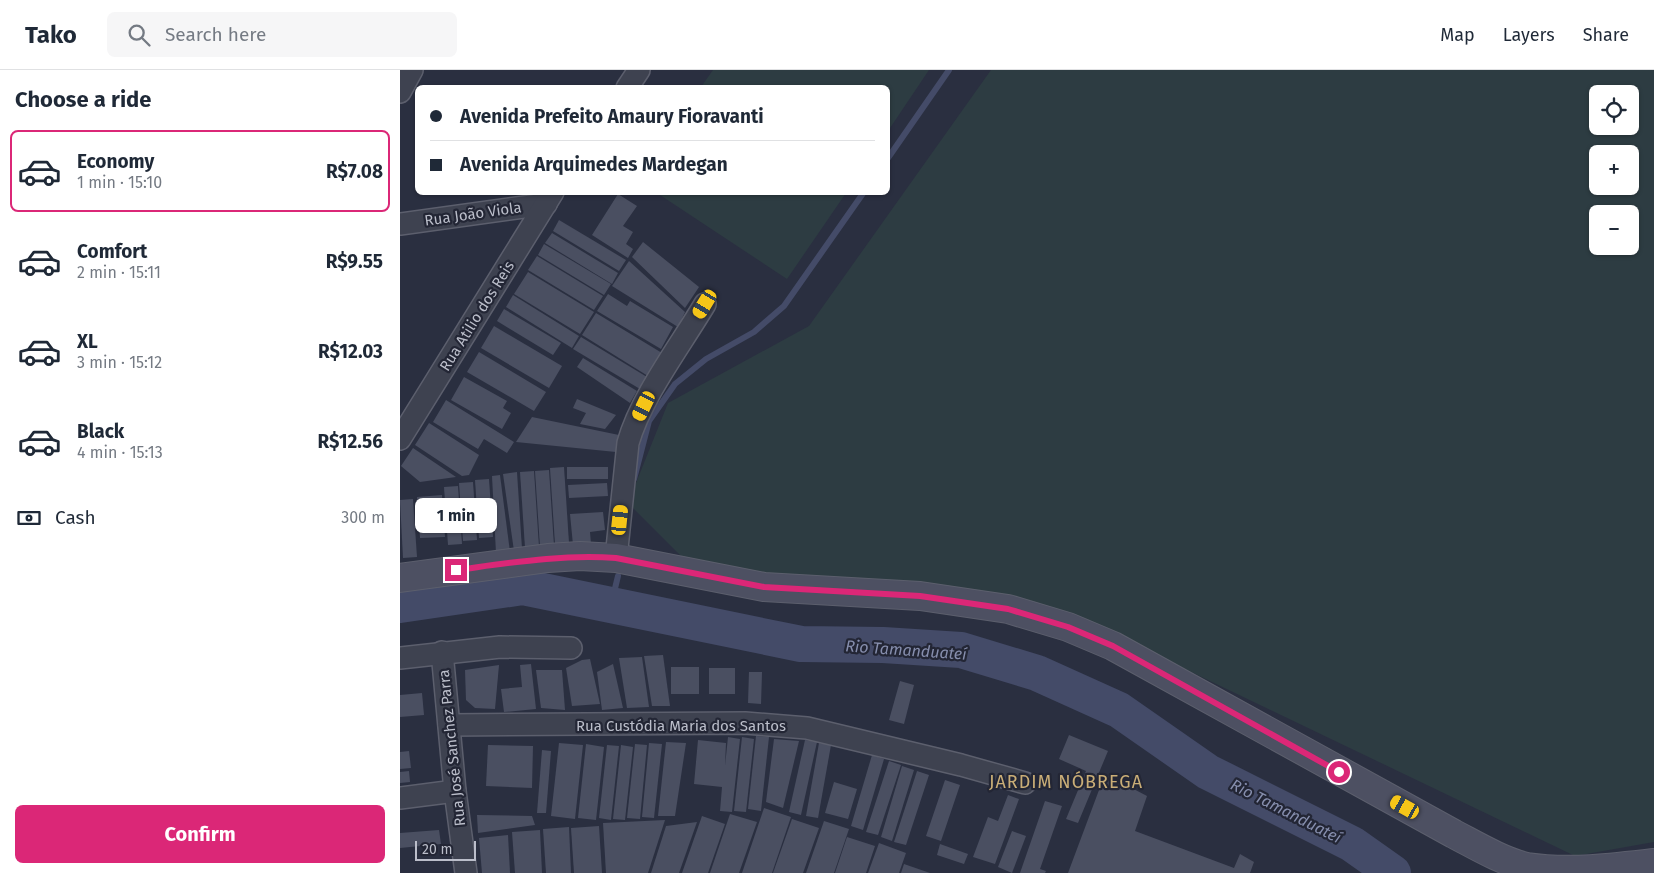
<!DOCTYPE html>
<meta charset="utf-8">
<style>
body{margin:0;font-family:"Fira Sans",sans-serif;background:#f6f6f7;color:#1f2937;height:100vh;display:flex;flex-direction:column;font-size:19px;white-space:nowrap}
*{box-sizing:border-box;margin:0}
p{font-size:16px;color:#747a83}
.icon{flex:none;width:28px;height:28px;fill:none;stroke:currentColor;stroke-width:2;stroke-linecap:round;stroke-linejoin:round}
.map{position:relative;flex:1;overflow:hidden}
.details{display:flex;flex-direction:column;background:#fff;width:400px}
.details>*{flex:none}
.guide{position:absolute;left:15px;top:15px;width:475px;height:110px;border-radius:8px;box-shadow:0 1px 4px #0004;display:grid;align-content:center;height:110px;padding:0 15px;background:#fff}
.tools{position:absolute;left:1189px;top:15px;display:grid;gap:10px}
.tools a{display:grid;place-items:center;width:50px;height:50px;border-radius:8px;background:#fff;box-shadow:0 1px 4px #0004;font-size:25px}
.scale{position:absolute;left:15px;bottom:12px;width:61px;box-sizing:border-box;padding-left:5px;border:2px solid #bbbeca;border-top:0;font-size:14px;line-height:18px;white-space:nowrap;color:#bbbeca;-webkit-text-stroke:4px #232635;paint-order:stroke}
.end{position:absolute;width:22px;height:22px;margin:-11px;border:6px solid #db2777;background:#fff;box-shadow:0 0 0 2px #fff}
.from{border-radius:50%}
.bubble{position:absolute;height:35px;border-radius:8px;background:#fff;box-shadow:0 1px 4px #0004;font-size:16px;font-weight:700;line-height:35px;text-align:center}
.car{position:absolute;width:15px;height:30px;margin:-15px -8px;border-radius:6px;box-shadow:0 0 4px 1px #0007;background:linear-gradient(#f5c518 24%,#345 0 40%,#f5c518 0 76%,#345 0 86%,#f5c518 0)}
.guide b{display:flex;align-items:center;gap:18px;height:48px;font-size:19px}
.guide b+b{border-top:1px solid #e0e1e3}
.guide i{width:12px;height:12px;background:#1f2937}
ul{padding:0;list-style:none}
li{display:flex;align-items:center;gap:15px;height:82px;margin:0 10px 8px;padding:0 5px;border:2px solid transparent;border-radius:8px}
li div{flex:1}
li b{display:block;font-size:19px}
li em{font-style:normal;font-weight:700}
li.selected{border-color:#db2777}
li>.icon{width:45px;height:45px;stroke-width:1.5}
h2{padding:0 15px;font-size:22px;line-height:60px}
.pay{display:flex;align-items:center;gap:12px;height:55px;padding:0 15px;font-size:19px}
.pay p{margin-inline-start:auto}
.cta{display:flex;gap:10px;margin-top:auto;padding:10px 15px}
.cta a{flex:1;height:58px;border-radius:8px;background:#db2777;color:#fff;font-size:20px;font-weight:700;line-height:58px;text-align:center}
header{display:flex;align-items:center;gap:30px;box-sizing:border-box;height:70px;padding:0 25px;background:#fff;border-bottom:1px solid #e0e1e3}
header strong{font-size:24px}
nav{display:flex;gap:28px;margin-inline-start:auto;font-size:18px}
.search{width:350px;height:45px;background:#f6f6f7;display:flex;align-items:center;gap:12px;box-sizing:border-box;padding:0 18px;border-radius:8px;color:#747a83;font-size:19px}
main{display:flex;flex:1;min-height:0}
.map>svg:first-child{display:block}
.green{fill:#2d3c42;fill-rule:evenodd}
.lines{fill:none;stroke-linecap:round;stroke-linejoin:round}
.stream{stroke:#444b68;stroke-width:6}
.river{stroke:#444b68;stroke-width:36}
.building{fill:#4a4f61}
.street-casing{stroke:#5c5f6d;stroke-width:24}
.secondary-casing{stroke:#5c5f6d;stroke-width:30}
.street{stroke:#3e4250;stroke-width:21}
.secondary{stroke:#4d5062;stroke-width:28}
.route{stroke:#db2777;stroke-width:6}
.labels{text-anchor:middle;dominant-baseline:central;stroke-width:4.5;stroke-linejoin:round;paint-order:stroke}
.street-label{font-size:15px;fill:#bbbeca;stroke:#232635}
.water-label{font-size:16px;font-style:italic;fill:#868ead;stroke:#232635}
.quarter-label{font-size:18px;letter-spacing:1px;fill:#caae77;stroke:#232635}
</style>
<header>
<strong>Tako</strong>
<div class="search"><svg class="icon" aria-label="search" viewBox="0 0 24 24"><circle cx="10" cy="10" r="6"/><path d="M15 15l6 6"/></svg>Search here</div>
<nav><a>Map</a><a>Layers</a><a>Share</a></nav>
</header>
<main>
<section class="details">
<h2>Choose a ride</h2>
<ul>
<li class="selected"><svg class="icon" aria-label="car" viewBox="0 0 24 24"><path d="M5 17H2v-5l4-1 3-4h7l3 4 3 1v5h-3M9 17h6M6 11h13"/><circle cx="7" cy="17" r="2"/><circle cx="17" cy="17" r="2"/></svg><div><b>Economy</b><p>1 min · 15:10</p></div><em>R$7.08</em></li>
<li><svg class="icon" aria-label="car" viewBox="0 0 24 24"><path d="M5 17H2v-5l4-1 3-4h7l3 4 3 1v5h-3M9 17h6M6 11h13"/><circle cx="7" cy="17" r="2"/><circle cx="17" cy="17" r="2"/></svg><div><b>Comfort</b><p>2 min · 15:11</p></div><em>R$9.55</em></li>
<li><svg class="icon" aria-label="car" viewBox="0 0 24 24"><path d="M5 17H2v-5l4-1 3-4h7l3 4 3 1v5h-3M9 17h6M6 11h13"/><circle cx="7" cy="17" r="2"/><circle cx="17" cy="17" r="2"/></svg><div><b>XL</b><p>3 min · 15:12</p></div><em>R$12.03</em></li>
<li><svg class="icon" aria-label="car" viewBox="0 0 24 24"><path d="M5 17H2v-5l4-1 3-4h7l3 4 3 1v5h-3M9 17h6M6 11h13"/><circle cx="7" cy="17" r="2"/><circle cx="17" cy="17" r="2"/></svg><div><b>Black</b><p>4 min · 15:13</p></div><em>R$12.56</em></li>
</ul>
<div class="pay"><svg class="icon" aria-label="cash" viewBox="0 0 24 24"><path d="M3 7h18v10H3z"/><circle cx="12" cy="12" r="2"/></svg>Cash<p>300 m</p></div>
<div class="cta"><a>Confirm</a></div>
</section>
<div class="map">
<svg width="1254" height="803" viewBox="0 0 1254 803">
<rect width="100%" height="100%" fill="#2a2f40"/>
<g class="green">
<polygon points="313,0 529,0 488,61 488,18 301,17"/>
<path d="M 591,0 L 1254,0 L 1254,772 L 1175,786 L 710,563 L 285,490 L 228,433 L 268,333 L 409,256 ZM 1198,24 L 1230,24 L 1230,56 L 1198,56 ZM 1198,84 L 1230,84 L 1230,116 L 1198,116 ZM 1198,144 L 1230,144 L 1230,176 L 1198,176 Z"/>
<polygon points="257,123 446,122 446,123 387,209"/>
</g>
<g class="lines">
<g class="stream">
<polyline points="488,88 549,0"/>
<polyline points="234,409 249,351 275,314 306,289 354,262 384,236 464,122"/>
<polyline points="211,535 218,506"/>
</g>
<polyline class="river" points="0,535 123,517 401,574 483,575 561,580 637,603 719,640 808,702 952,774 993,803"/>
</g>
<g class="building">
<polygon points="218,124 237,136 223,156 233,162 226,174 233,179 228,188 192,165"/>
<polygon points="159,150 226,190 219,201 153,161"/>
<polygon points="152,163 218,203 212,214 145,173"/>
<polygon points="243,172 299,217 285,238 232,187"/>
<polygon points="144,174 211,214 204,225 138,185"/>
<polygon points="137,186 203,226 194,240 128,200"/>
<polygon points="229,191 285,242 278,257 212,216"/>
<polygon points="128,202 194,242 180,264 114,224"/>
<polygon points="208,224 227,236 230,231 273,257 261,279 197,241"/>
<polygon points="113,225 179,266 172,278 106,237"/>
<polygon points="104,239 161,273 153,285 97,251"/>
<polygon points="196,243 262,283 248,306 182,265"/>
<polygon points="94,256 162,296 149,318 81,278"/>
<polygon points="181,267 247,307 240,319 173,279"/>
<polygon points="79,282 146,322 134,341 67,302"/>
<polygon points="183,288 237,321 230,333 177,297"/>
<polygon points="64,307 107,331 103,338 111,343 102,359 51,330"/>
<polygon points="177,329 216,345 205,359 180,354 186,343 173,338"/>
<polygon points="46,330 114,372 107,383 84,369 78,379 33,352"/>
<polygon points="132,347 219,365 216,382 116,372"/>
<polygon points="29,353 79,385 69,405 62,406 15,375"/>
<polygon points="13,378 56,407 20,412 1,396"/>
<polygon points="164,397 169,473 155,474 150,398"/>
<rect x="167" y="397" width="41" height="12"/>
<polygon points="149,400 154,476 140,477 135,401"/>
<polygon points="134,401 139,477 125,478 120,402"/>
<polygon points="117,402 122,479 114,481 103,404"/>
<polygon points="100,405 110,482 96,483 92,406"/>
<polygon points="89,409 93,467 79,468 75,410"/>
<polygon points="73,412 77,470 63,471 59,413"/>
<polygon points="207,413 208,426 169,428 168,415"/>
<polygon points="58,416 62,474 48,475 44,417"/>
<polygon points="42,425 45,467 20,468 17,427"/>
<polygon points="13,429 17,487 3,488 0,430"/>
<polygon points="203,442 205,460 190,462 191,474 173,475 170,444"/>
<polygon points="263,585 270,636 252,636 244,586"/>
<polygon points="242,587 249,637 227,638 219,588"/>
<polygon points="190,589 200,634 172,636 166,598 182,590"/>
<polygon points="131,594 136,639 104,642 101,619 122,617 120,595"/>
<polygon points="213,594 223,638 202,640 197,602"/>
<polygon points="99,595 95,639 75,638 66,630 65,600"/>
<rect x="271" y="597" width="28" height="27"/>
<rect x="309" y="598" width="26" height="26"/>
<polygon points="136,600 162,600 165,640 141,638"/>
<polygon points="349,602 362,602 361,634 348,633"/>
<polygon points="500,611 514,615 504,654 489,650"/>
<polygon points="22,623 24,645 0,647 0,625"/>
<polygon points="669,665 708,681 678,753 666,749 686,701 659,689"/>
<polygon points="356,666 369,667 361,741 348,739"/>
<polygon points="328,667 340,669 332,742 320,741 322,717 294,714 298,670 326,673 325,696"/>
<polygon points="342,667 354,669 346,742 334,741"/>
<polygon points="374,669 399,671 383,738 366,732"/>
<polygon points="405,670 417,672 401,745 389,742"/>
<polygon points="266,672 286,673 275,746 258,746"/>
<polygon points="159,673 183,675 175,749 151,746"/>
<polygon points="249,673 262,674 254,748 242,747"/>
<polygon points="419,673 431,675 418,748 406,746"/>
<polygon points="186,674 204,677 196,750 178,748"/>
<polygon points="235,674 247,675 240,749 227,748"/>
<polygon points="88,675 133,676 132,718 86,716"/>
<polygon points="207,675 219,676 211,750 199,748"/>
<polygon points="221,675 233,677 225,750 213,749"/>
<polygon points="142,680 151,681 146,743 137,743"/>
<polygon points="9,681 11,698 0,699 0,682"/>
<polygon points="472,685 484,689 463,760 451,756"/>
<polygon points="489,691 501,695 478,765 466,762"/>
<polygon points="502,696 514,700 492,771 481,767"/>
<polygon points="9,701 10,712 0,713 0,702"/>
<polygon points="517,701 529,705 506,775 494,772"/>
<polygon points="705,704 747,726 735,761 834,798 840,784 854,792 850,803 668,803"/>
<polygon points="545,710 560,715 541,771 526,766"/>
<polygon points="434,712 457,719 448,749 425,743"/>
<polygon points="608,725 619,729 595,794 573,787 588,747 598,751"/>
<polygon points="645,731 662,736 640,799 646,801 645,803 620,803"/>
<polygon points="364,738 391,747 372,803 342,803"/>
<polygon points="330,744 357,752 339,803 310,803"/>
<polygon points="77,745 132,746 135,755 78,763"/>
<polygon points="302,746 325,754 308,803 282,803"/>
<polygon points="392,749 419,758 403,803 373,803"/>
<polygon points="265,750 248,803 206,803 203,753"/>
<polygon points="424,751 449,759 434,803 406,803"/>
<polygon points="297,752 279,803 251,803 266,756"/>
<polygon points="199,756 202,803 174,803 171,758"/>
<polygon points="169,757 171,803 146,803 143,759"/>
<polygon points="39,760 41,774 0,778 0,763"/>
<polygon points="140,760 142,803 115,803 112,762"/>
<polygon points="612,761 626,766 612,803 598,797"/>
<polygon points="108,765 110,803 82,803 79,768"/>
<polygon points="447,767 475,776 466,803 435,803"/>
<polygon points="479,773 506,783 499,803 468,803"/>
<polygon points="540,774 568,784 564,794 537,785"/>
<polygon points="504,794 530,803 501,803"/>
</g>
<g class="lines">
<defs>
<g id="street">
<polyline points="227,18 239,0"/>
<polyline points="0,22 12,0"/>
<polyline points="0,154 146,134"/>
<polyline points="0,369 153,122"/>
<path d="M 216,488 L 228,373 C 241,327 280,276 305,234"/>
<polyline points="42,582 55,721 66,803"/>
<polyline points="0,588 100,577 171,578"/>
<polyline points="49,655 345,653 407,658 561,695 625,713"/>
<polyline points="0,728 55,721"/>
</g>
<path id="secondary" d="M 0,508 L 148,488 L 180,486 L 216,488 L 364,517 L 520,526 L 608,539 L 668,557 L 713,576 L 1054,764 C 1077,776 1102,791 1127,797 C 1168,803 1213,798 1254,793"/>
</defs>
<use href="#street" class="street-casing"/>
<use href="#secondary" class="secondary-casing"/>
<use href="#street" class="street"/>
<use href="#secondary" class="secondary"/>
</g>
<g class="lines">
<path class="route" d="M 56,500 C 109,493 162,484 216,488 L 364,517 L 520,526 L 608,539 L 668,557 L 713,576 L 939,702"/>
</g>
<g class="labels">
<g class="street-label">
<text transform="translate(73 144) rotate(-8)">Rua João Viola</text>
<text transform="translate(77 246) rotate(-58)">Rua Atilio dos Reis</text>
<text x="281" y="656">Rua Custódia Maria dos Santos</text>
<text transform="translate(52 678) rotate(-96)">Rua José Sanchez Parra</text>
</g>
<g class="water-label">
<text transform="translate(506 580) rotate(4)">Rio Tamanduateí</text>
<text transform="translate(886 741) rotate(27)">Rio Tamanduateí</text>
</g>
<g class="quarter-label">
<text x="666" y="712">JARDIM NÓBREGA</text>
</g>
</g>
</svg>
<div class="tools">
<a><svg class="icon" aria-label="locate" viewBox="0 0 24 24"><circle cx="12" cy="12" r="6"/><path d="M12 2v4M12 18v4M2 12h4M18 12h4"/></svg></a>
<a>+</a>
<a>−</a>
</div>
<div class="scale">20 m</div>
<i class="end from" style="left:939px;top:702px"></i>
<i class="end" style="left:56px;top:500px"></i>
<div class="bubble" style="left:15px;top:428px;width:82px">1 min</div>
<i class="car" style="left:305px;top:234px;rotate:211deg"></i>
<i class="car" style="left:244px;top:336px;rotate:206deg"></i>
<i class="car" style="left:220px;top:450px;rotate:6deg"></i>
<i class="car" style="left:1005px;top:737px;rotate:299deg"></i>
<div class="guide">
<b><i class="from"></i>Avenida Prefeito Amaury Fioravanti</b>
<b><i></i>Avenida Arquimedes Mardegan</b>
</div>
</div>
</main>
